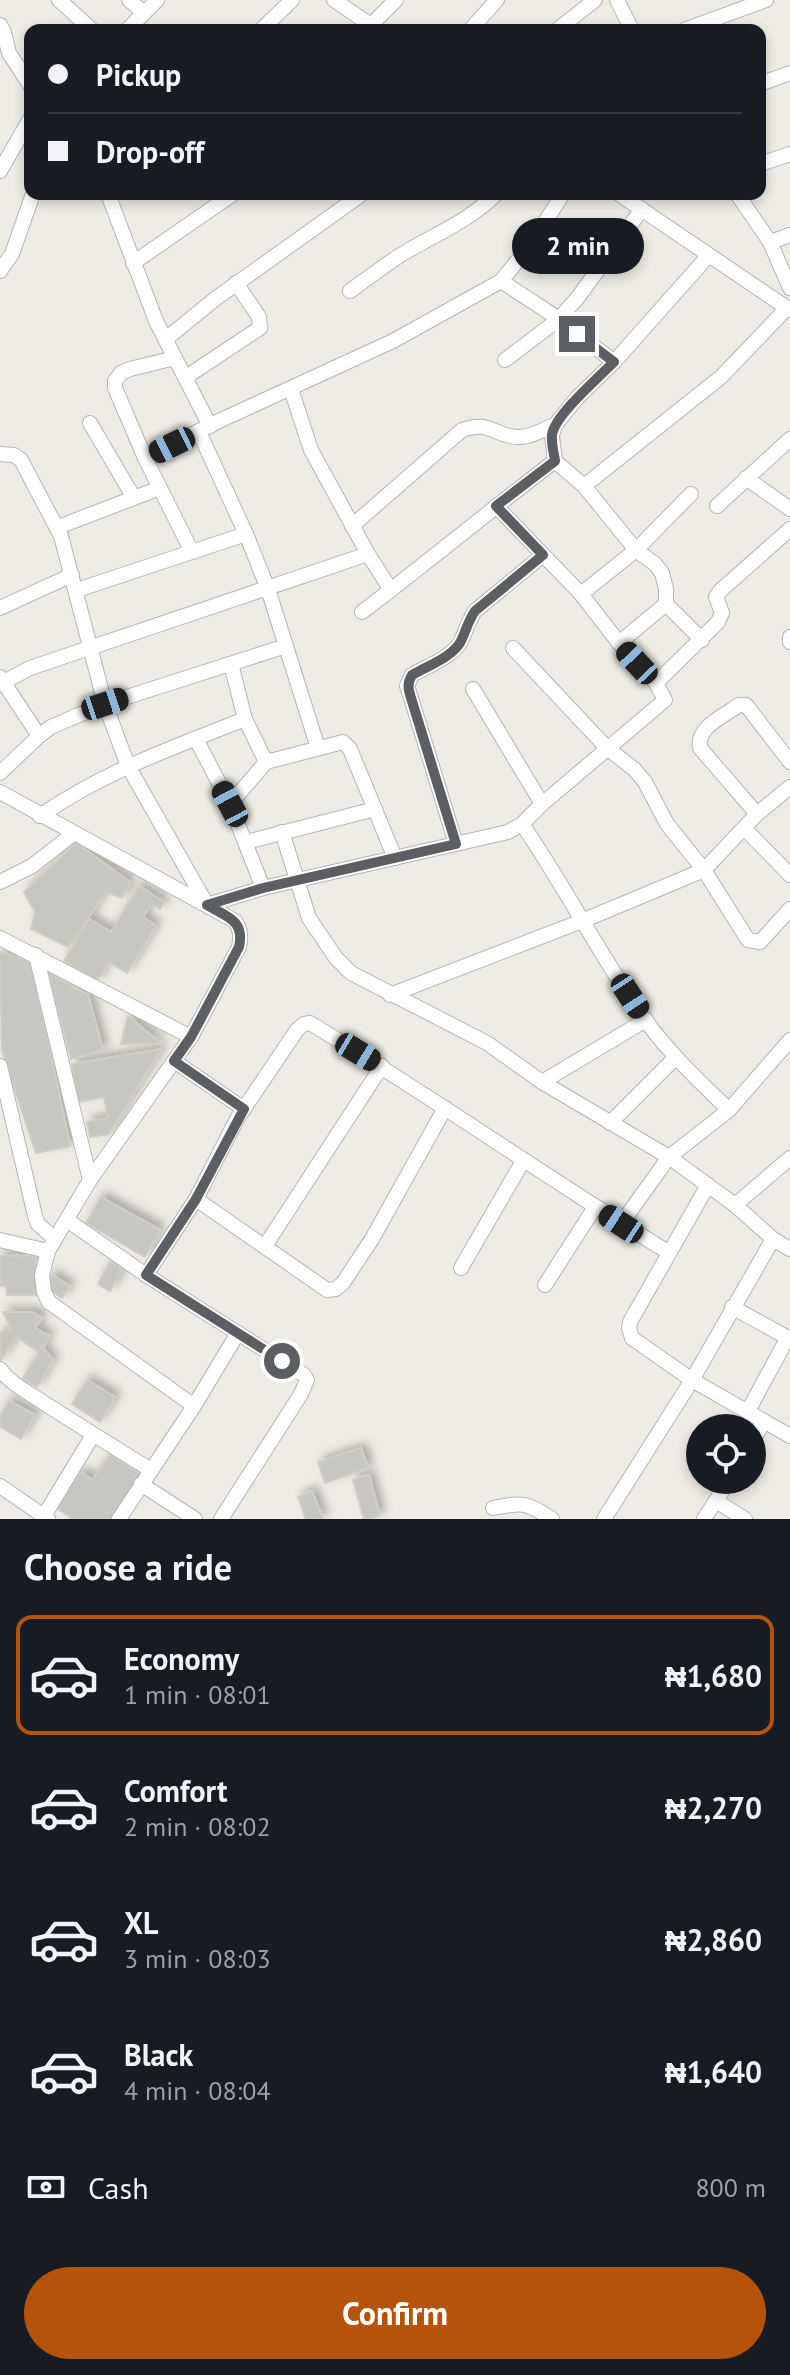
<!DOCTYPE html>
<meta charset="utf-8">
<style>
body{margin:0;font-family:"PT Sans",sans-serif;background:#20242c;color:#f1f3f6;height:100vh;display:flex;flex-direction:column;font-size:30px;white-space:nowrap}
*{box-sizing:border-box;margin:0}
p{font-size:26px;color:#9ea1a6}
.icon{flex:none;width:44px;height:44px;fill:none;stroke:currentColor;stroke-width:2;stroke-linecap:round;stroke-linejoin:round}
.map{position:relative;height:1519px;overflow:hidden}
.drawer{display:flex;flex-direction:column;background:#171b24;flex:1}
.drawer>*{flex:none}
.guide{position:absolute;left:24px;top:24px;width:742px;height:176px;border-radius:16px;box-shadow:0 4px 12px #0003;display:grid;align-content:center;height:176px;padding:0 24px;background:#171b24}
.buttons{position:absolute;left:686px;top:1414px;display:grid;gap:16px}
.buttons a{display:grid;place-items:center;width:80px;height:80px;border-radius:50%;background:#171b24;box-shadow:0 4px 12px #0003;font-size:40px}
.end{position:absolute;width:36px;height:36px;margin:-18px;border:10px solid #5b5e63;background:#fff;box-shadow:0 0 0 4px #fff}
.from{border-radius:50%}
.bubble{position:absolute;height:56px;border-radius:28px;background:#171b24;box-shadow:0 4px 12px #0003;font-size:26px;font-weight:600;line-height:56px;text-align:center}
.car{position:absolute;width:24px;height:48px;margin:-24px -12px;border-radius:10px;box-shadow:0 0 6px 2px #0007;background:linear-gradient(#222 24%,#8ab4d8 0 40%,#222 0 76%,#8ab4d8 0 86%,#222 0)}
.guide b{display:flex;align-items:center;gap:28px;height:76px;font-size:30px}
.guide b+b{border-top:2px solid #363941}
.guide i{width:20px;height:20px;background:#f1f3f6}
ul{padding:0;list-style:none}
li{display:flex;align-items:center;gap:24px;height:120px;margin:0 16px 12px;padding:0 8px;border:4px solid transparent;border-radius:16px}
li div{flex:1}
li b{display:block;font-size:30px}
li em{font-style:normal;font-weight:600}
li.active{border-color:#b45309}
li>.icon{width:72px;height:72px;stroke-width:1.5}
h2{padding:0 24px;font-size:36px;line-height:96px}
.pay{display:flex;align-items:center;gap:20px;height:88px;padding:0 24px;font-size:30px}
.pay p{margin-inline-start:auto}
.cta{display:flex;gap:16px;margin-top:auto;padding:16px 24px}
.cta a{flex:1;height:92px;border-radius:48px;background:#b45309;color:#fff;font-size:32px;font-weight:600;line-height:92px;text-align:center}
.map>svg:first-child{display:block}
.building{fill:#c8c6c0;stroke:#d1cdc2;stroke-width:2;filter:url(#shadow)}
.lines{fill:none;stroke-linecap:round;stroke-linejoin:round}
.minor-casing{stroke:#b3b5b9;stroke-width:16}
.minor{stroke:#fff;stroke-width:14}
.route{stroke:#5b5e63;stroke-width:10}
</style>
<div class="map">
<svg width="790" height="1519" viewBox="0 0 790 1519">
<defs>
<filter id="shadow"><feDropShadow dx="5" dy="-5" stdDeviation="4" flood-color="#0004"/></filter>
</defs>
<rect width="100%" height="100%" fill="#edebe3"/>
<g class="building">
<polygon points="76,843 130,882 122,898 106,892 68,947 31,929 35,912 24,892"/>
<polygon points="139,886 164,902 160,909 151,904 143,917 156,926 127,973 109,962 97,981 64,961 89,919 111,932"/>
<polygon points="0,952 31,962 70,1146 36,1153 2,1051"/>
<polygon points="48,972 88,995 103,1050 71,1059"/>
<polygon points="128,1016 160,1043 121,1044"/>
<polygon points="161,1049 109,1134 90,1137 87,1122 108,1118 104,1097 78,1102 72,1064"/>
<polygon points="101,1197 160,1230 145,1257 86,1223"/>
<polygon points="36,1255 37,1295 7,1295 6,1286 0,1286 0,1256"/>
<polygon points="110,1262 122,1269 110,1291 98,1284"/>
<polygon points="52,1275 70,1286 62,1298 44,1287"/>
<polygon points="3,1312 32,1312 42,1318 35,1328 49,1336 43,1348 53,1360 37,1387 23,1378 39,1352 16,1337 1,1360 0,1332 12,1329"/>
<polygon points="87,1380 115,1397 100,1422 72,1404"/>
<polygon points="9,1401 35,1415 21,1439 0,1427 0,1416"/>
<polygon points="361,1448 368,1468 325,1483 318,1462"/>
<polygon points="110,1455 142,1475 113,1519 73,1519 57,1508 81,1472 92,1480"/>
<polygon points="369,1475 380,1516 364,1519 353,1480"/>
<polygon points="312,1491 323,1519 306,1519 298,1497"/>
</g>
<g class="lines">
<defs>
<g id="minor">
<polyline points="59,0 92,30"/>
<polyline points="129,0 144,13"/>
<polyline points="334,0 378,30"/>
<polyline points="617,0 632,30"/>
<polyline points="0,25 4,32 9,53 30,85"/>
<polyline points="127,30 157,0"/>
<polyline points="261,30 292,0"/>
<polyline points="366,30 396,0"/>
<polyline points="470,30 497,0"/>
<polyline points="557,30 595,0"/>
<polyline points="684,30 766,0"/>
<polyline points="760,84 790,73"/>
<polyline points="760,164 790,154"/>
<polyline points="0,171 30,119"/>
<polyline points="108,194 156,321 210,426"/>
<polyline points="619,194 790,310"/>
<polyline points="737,194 770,242 790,288"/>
<polyline points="770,242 790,235"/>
<polyline points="133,263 233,194"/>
<polyline points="0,271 12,254 33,194"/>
<polyline points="501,281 559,319 614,362"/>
<path d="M 350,291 C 365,280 380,269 396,258 C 430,236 467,223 496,194"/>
<polyline points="166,339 215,299 362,194"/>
<polyline points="175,358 130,369 121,373 115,381 115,388 145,458 192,552"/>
<polyline points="505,360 559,319 579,296 642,209"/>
<polyline points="186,377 260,328 259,317 236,283"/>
<polyline points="291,389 311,450 368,554"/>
<polyline points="90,423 134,498"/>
<polyline points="199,432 246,534 268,589 318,748"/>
<polyline points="0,454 14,455 21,460 61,536 105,704 128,766 207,905 263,888 508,832 522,824 542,804 665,700 656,683 619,643 581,594 496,506"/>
<polyline points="145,458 221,420 393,341 501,281 528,248 563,194"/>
<polyline points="555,461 552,436 555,425 577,398 614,362 709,255"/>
<polyline points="746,478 790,509"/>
<polyline points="584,486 636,550 655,564 662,573 666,589 666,604 702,640"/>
<polyline points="717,506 790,439"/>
<path d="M 352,526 L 462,430 C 491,420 493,436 518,437 C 530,438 543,429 555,425"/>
<polyline points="58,527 160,488"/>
<polyline points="77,590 246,534"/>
<polyline points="581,594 636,550 691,494"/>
<polyline points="0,608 72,575"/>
<path d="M 362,612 C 427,563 490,510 555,461 L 584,486 L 721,377 L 787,308"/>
<polyline points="790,637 790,642"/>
<polyline points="619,643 666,604"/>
<polyline points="513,648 607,748 634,769 645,782 667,824 704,870 748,940 760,942 790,909"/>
<polyline points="231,664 245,719"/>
<polyline points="0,677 39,736"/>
<polyline points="656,683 718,622 722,613 716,597 720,591 790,529"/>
<polyline points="0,684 30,668 368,554 391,590"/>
<polyline points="473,689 542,804"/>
<polyline points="196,739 230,804 263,888"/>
<polyline points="0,773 39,736 51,727 74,717 105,704 286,646"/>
<path d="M 0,792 L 235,921 C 241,930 241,937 239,947 L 191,1037"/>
<polyline points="230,804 266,762 343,742 350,749 395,858"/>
<path d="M 757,814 L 700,748 C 696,727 724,716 739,705 L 746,705 L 790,762"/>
<path d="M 40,816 C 103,772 174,747 245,719 L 266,762"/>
<path d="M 522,824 C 566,888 601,958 646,1021 C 670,1054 700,1082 729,1110"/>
<polyline points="744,828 790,875"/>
<polyline points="282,832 309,918 336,958 351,973 487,1043 542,1082 669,1157 735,1205 773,1239 790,1249"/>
<polyline points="246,842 375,809"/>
<path d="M 456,844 L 411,698 L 407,686 L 412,675 C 427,666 453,657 461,641 C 466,631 468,621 475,611 L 543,555"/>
<polyline points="0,882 32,866 73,834"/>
<polyline points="0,938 191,1037 90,1180 48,1251 42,1275 44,1292 49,1302 194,1406"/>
<polyline points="36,955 90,1180"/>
<polyline points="390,995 582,921 704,870 757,814 790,787"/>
<polyline points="174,1061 244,1109"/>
<polyline points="0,1066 35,1216 38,1224 55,1239"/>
<polyline points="542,1082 646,1020"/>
<polyline points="610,1123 675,1058"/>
<polyline points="708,1185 630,1322 629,1328 632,1338 692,1380 790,1436"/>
<polyline points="196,1199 327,1290 336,1289 343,1283 372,1239 445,1108"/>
<polyline points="735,1205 790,1158"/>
<polyline points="67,1220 146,1275 304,1375 307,1380 301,1394 221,1519"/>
<polyline points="621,1224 669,1157 729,1110 790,1040"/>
<polyline points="0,1240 48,1251"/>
<polyline points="265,1246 382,1066"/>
<polyline points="461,1268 523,1161"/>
<path d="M 146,1275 L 196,1199 L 237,1119 L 297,1030 L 304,1024 L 310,1023 C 431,1096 547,1178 668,1252"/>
<polyline points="545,1285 595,1207"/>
<polyline points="732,1307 790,1339"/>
<path d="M 0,1369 C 10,1384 30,1393 44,1403 C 80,1426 115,1448 151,1470"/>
<polyline points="748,1411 788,1337"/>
<polyline points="752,1442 764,1421"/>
<polyline points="141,1484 195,1519"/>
<polyline points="0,1486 48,1519"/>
<polyline points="716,1501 745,1519"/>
<path d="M 493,1508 C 524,1502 525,1502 552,1519"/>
<polyline points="44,1516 93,1435"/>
<polyline points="119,1519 194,1406 238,1333"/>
<polyline points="604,1519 692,1380 773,1239"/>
<polyline points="704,1519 729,1480"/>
</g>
</defs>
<use href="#minor" class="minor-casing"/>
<use href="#minor" class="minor"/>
</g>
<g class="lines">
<path class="route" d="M 282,1361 L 146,1275 L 196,1199 L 244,1109 L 174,1061 L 191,1037 L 239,947 C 245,920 227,917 207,905 L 263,888 L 456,844 L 411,698 C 408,688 407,684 412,675 C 427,666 453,657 461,641 C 466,631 468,621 475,611 L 543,555 L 496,506 L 555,461 C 554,453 551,443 552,435 C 554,416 600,376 614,362 L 577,334"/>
</g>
</svg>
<div class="buttons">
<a><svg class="icon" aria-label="locate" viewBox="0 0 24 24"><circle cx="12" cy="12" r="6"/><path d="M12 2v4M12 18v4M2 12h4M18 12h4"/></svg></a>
</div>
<i class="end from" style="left:282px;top:1361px"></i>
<i class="end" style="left:577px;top:334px"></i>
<div class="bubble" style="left:512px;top:218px;width:132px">2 min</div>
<i class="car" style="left:172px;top:445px;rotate:244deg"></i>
<i class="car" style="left:637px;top:663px;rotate:317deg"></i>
<i class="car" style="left:105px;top:704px;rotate:72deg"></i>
<i class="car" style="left:230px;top:804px;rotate:332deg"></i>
<i class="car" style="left:630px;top:996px;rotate:147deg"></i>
<i class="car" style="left:358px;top:1052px;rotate:121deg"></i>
<i class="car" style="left:621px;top:1224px;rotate:303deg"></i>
<div class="guide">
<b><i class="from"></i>Pickup</b>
<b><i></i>Drop-off</b>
</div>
</div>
<section class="drawer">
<h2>Choose a ride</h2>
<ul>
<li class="active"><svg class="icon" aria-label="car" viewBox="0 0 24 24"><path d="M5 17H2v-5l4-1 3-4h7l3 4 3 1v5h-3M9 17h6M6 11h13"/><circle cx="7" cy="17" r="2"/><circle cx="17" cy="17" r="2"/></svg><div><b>Economy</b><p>1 min · 08:01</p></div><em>₦1,680</em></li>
<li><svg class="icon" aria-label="car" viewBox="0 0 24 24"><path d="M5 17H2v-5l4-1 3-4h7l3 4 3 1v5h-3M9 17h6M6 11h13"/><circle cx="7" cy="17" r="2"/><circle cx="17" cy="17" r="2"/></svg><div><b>Comfort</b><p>2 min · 08:02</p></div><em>₦2,270</em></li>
<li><svg class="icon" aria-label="car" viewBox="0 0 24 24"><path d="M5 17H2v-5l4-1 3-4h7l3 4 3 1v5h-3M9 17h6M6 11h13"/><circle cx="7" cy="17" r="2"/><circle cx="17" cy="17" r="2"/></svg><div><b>XL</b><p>3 min · 08:03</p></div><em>₦2,860</em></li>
<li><svg class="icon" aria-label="car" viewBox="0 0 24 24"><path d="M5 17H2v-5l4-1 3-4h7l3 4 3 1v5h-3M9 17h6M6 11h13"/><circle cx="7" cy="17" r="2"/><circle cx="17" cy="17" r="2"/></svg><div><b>Black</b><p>4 min · 08:04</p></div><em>₦1,640</em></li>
</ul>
<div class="pay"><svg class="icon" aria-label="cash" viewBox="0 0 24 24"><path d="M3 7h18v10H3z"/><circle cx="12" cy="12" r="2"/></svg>Cash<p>800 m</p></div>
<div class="cta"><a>Confirm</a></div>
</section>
